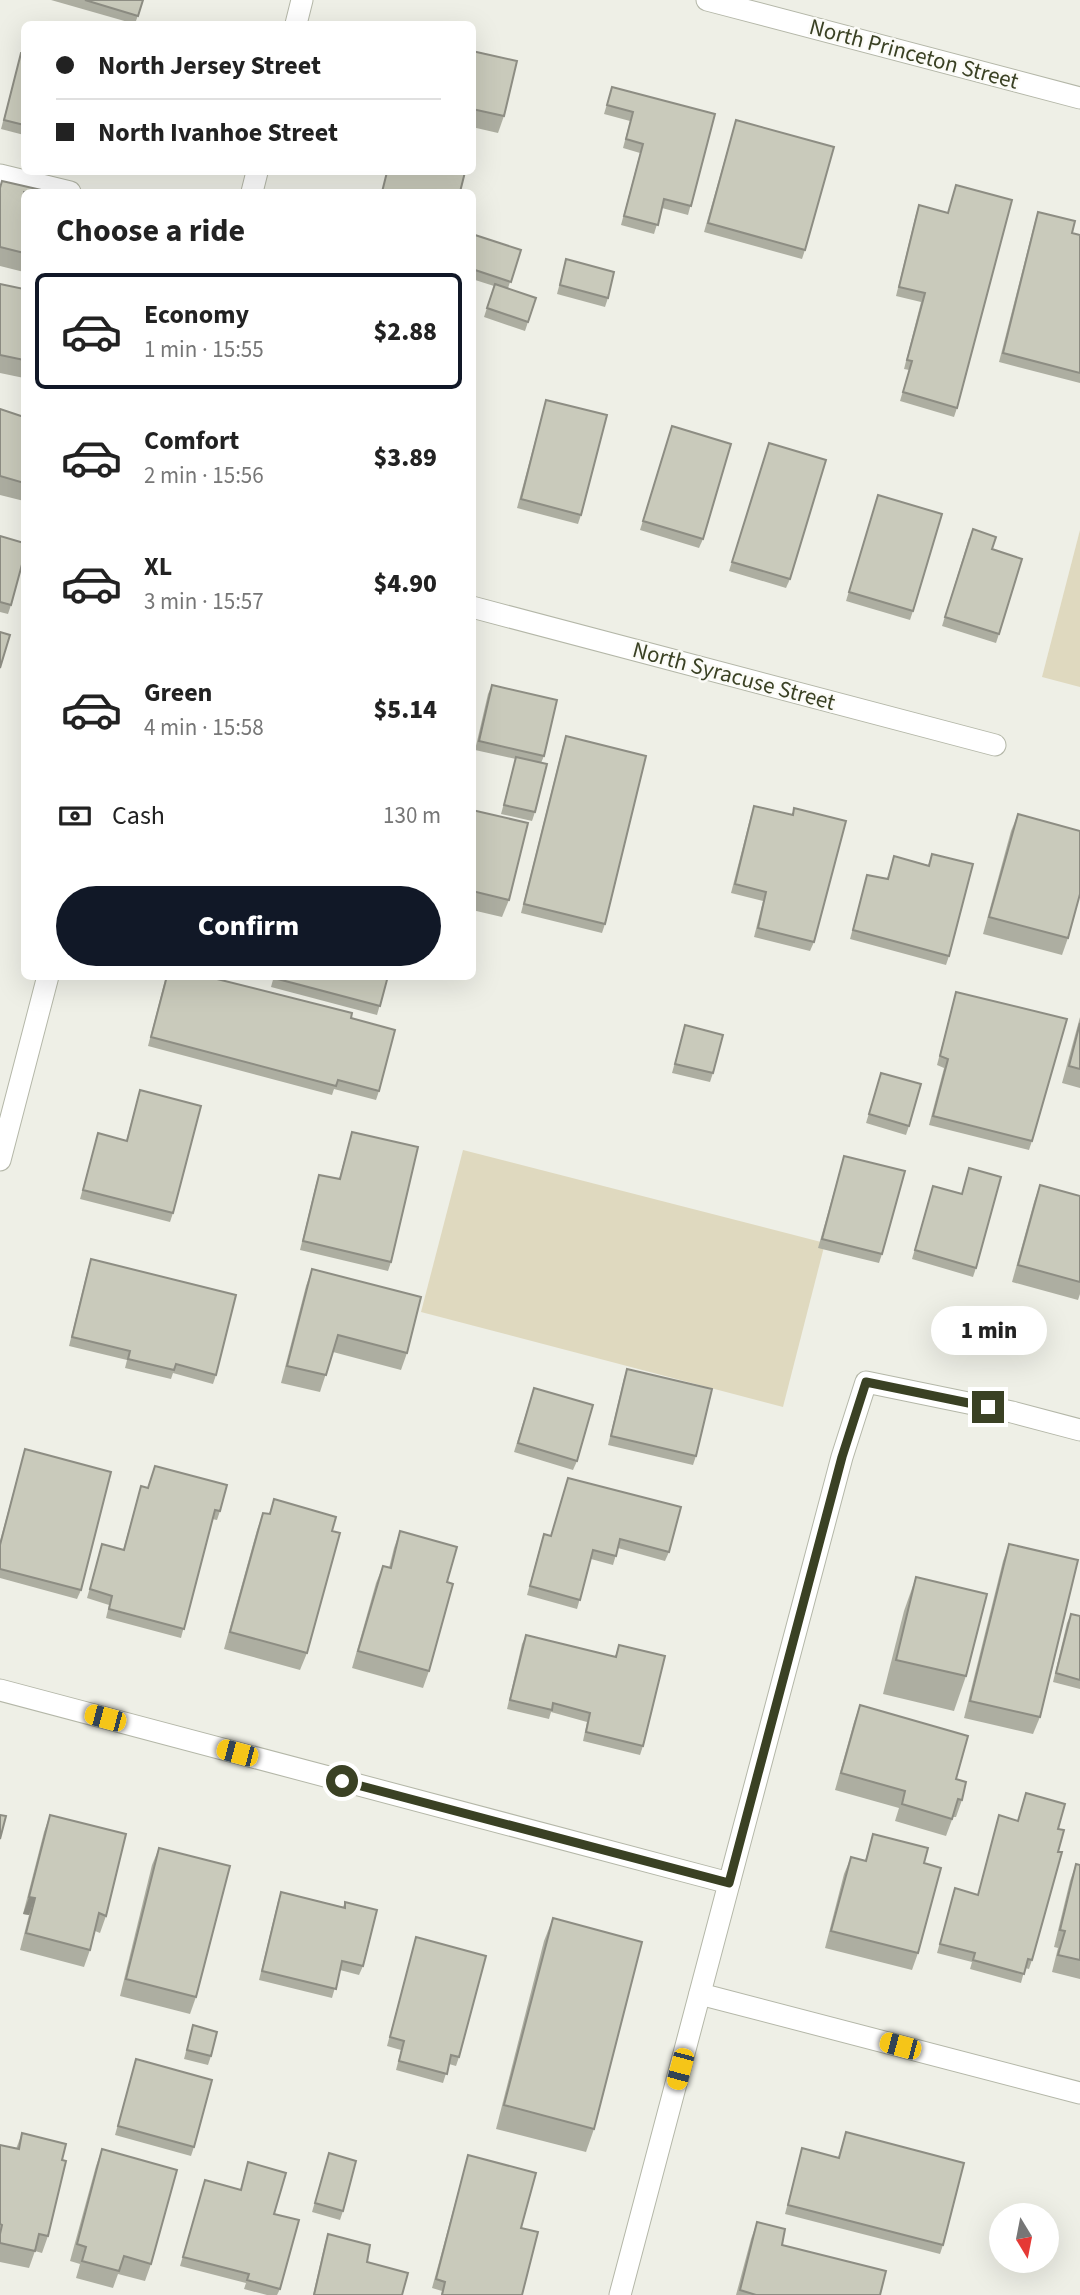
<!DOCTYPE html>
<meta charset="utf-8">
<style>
body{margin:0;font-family:"Source Sans 3",sans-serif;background:#f6f6f6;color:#222;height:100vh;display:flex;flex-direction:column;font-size:26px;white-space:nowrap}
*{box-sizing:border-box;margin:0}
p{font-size:23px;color:#767676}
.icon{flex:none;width:38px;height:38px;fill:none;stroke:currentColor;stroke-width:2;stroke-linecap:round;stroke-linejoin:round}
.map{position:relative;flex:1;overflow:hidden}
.sheet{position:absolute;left:21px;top:189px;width:455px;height:791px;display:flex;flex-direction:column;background:#fff;border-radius:10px;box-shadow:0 7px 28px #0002}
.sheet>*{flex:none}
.hud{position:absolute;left:21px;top:21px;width:455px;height:154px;border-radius:10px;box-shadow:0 7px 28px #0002;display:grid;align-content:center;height:154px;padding:0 35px;background:#fff}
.needle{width:46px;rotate:170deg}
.tools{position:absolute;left:989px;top:2203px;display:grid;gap:14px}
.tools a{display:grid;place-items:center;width:70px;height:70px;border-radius:50%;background:#fff;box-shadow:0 7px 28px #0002;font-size:35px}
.end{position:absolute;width:32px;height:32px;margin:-16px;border:9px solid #3a4124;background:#fff;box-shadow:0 0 0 4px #fff}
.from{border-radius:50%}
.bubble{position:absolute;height:49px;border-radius:24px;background:#fff;box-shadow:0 7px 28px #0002;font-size:23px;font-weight:800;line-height:49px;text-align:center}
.car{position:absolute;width:21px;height:42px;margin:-21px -10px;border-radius:9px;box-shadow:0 0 5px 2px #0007;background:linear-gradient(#f5c518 24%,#345 0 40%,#f5c518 0 76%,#345 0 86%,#f5c518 0)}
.hud b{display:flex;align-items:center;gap:24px;height:66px;font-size:26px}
.hud b+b{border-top:2px solid #e0e0e0}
.hud i{width:18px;height:18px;background:#222}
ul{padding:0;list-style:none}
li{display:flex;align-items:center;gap:21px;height:116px;margin:0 14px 10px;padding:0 21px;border:4px solid transparent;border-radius:10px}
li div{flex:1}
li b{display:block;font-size:26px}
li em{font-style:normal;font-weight:800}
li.current{border-color:#111827}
li>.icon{width:63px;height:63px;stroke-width:1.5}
h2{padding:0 35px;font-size:32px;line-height:84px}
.pay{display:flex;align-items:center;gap:18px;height:77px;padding:0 35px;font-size:26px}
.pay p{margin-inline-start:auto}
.button{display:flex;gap:14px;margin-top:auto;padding:14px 35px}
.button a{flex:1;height:80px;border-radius:42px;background:#111827;color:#fff;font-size:28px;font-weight:800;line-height:80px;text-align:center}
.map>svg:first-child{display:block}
.green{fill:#dfd9bf}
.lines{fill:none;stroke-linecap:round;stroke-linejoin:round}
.minor-casing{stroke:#b4b7a8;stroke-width:23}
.minor{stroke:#fff;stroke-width:21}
.wall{fill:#adaea1}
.shaded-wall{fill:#8d8d83}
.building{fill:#c9cabb;stroke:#8d8d83;stroke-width:2}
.route{stroke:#3a4124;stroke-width:9}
.labels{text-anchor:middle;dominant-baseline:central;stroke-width:5;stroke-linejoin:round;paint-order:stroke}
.street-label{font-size:23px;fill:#3a4124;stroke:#fbfbf7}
</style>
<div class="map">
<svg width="1080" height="2295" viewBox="0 0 1080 2295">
<rect width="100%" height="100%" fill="#eeefe6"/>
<g class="green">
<polygon points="1080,530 1080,687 1042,677"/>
<polygon points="463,1150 825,1243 783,1407 421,1312"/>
</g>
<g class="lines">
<defs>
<g id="minor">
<polyline points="707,0 1080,98"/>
<polyline points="296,24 302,0"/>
<polyline points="0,175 70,192"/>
<polyline points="252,192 257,172"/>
<polyline points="472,607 995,745"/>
<polyline points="0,1160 48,976"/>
<polyline points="0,1690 729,1883"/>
<polyline points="700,1994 1080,2093"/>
<polyline points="620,2295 842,1457 866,1382 1012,1412 1080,1430"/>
</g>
</defs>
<use href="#minor" class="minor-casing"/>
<use href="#minor" class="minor"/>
</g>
<g class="wall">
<polygon points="51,0 143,0 135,24"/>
<polygon points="472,51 504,116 498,133 472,127"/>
<polygon points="21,53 24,53 24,135 1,129"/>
<polygon points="612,87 715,114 688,215 662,208 654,234 621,225 640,153 623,148 630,121 604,114"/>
<polygon points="736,120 805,250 802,259 704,232"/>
<polygon points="2,181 24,192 24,272 0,266 0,186"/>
<polygon points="956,185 957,408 954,417 900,401 909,370 904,369 921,302 896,296 916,214 919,205 948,213"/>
<polygon points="1038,212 1072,233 1080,235 1080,383 999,362 1035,221"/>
<polygon points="472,234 521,250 508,288 536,298 525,331 484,317 494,286 472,279"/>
<polygon points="566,259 608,298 605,307 557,294"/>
<polygon points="0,284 24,289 24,378 0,373"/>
<polygon points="546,400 581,515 578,524 517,508"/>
<polygon points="0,409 24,417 24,501 0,495"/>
<polygon points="672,426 703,539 699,548 640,530"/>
<polygon points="766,452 790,579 786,588 729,571"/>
<polygon points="878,495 913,611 910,620 846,601"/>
<polygon points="0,536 11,605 8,614 0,612"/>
<polygon points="969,538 992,549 999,634 996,643 942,626"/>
<polygon points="492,685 544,756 541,763 535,812 532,821 501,814 516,759 475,750 488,694"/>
<polygon points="566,736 605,924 602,933 521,913 563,745"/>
<polygon points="754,806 792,815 794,808 814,942 810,951 754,937 763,901 731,893 751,815"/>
<polygon points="472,810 509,900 502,917 472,910"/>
<polygon points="1018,814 1068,938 1062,955 983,934 1011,831"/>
<polygon points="932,854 949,956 946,965 850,939 867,875 887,879 894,856 928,865"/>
<polygon points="166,976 205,976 351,1018 379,1091 376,1100 334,1089 332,1095 148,1046"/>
<polygon points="274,976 388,976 377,1015 271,987"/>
<polygon points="956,992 1032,1141 1029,1150 929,1125 944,1068 937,1065"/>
<polygon points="1080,1017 1080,1088 1062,1083"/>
<polygon points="685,1025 713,1073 710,1082 672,1073"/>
<polygon points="881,1073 909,1126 906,1135 866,1123"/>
<polygon points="140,1090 173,1213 170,1222 80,1199 98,1133 126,1141"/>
<polygon points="352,1132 391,1262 388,1271 300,1250 316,1184 319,1175 339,1179"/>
<polygon points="844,1156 882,1254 879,1263 818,1248"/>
<polygon points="969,1168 976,1268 973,1277 912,1259 933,1186 962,1194"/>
<polygon points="1040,1185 1080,1196 1080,1294 1078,1300 1012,1282 1034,1202"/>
<polygon points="91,1259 216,1375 213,1384 173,1373 171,1379 125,1368 127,1360 69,1346 88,1268"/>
<polygon points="312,1269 407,1353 401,1370 333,1352 320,1392 281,1383 306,1286"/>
<polygon points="627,1369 696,1456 693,1465 608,1445 624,1378"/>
<polygon points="531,1397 577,1461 573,1470 514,1452"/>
<polygon points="25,1449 81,1590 77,1599 0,1578 0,1541"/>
<polygon points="155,1466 220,1511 217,1520 212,1519 181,1638 106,1618 109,1605 87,1598 102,1544 123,1550 141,1486 148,1488"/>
<polygon points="568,1478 669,1552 665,1561 618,1548 613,1565 591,1559 577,1609 527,1595 541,1543 544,1534 551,1536"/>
<polygon points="274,1499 332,1531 307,1653 300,1670 224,1649 257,1530 263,1513 269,1514"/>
<polygon points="400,1531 447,1582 429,1671 423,1688 352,1668 376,1583 383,1566 389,1568 394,1548"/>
<polygon points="1009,1544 1040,1717 1033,1734 964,1718 1003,1561"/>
<polygon points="916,1577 966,1676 954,1711 883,1694 904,1611"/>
<polygon points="1071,1614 1080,1616 1080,1689 1053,1682 1067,1623"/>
<polygon points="526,1635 615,1657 619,1645 643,1746 640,1755 583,1741 587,1722 551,1712 549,1719 507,1709 522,1644"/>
<polygon points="860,1705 956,1779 962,1800 956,1817 953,1817 946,1836 895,1821 899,1808 835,1790 854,1722"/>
<polygon points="1026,1793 1058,1829 1032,1960 1029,1969 1025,1968 1021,1983 970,1969 972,1962 937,1953 955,1888 978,1895 999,1815 1018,1821"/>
<polygon points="50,1815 106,1916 100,1933 95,1931 90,1950 84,1967 20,1950 29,1915 23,1914 44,1832"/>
<polygon points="873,1834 918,1953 912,1970 825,1948 844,1874 851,1857 865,1861"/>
<polygon points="159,1848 196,1997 190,2014 120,1996 152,1865"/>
<polygon points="1076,1864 1080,1865 1080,1979 1052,1972 1058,1948 1054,1947 1070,1881"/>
<polygon points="281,1892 343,1907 345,1902 363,1966 359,1975 340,1970 332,1998 259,1980 278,1901"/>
<polygon points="553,1918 594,2129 586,2152 496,2129 544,1941"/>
<polygon points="416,1937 459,2057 456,2066 449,2064 443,2083 396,2070 401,2050 387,2046"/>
<polygon points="193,2025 211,2056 208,2065 184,2059"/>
<polygon points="136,2059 194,2147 191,2156 115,2135"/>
<polygon points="846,2132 943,2245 940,2254 785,2214 802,2148 838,2158"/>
<polygon points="22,2133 48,2236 42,2253 35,2251 29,2268 0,2262 0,2145 16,2149"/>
<polygon points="102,2149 151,2264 145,2281 118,2274 113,2288 76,2278 80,2264 70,2261 96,2166"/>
<polygon points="329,2153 343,2211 340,2220 312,2212"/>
<polygon points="468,2155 522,2295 441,2295 442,2291 432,2288"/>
<polygon points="248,2162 274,2214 280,2289 277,2295 267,2295 244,2289 246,2283 180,2266 205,2180 240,2190"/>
<polygon points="757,2222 782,2245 880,2295 736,2295 751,2239"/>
<polygon points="328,2234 367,2262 402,2295 313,2295 325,2243"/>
</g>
<polygon class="shaded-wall" points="29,1897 35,1898 29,1915 23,1914"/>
<g class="building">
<polygon points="85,0 143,0 138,16"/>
<polygon points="472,51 517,61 504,116 472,109"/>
<polygon points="21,53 24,53 24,125 4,120"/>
<polygon points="612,87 715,114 691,206 664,199 658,225 624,216 643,144 626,139 633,112 607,105"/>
<polygon points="736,120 834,147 805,250 708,223"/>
<polygon points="387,172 465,172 460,192 382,192"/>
<polygon points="2,181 50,192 24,192 24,253 0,247 0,188"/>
<polygon points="956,185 1012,200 957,408 903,392 912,361 907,360 925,293 899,287 919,205 948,213"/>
<polygon points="1038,212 1075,221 1072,233 1080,235 1080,373 1003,353"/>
<polygon points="472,234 521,250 511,282 472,269"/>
<polygon points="566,259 614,272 608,298 560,285"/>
<polygon points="0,284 24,289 24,360 0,355"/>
<polygon points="495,284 536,298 528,322 487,308"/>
<polygon points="546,400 607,415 581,515 521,499"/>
<polygon points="0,409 24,417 24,483 0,476"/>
<polygon points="672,426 731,444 703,539 643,521"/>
<polygon points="769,443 826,460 790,579 732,562"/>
<polygon points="878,495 942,514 913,611 849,592"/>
<polygon points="973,529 996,537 992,549 1022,559 999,634 945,617"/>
<polygon points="0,536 24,543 24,557 11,605 0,602"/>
<polygon points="0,632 10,635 0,668"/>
<polygon points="492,685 557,700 544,756 479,741"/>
<polygon points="566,736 646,756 605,924 524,904"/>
<polygon points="516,757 547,764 535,812 504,805"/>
<polygon points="754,806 793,815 794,808 846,821 814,942 758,928 766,892 735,884"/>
<polygon points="472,810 528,823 509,900 472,891"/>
<polygon points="1018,814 1080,831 1080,894 1068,938 989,917"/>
<polygon points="932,854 973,864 949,956 853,930 867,875 888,879 894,856 929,866"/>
<polygon points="167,976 205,976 352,1013 351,1018 395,1030 379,1091 338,1080 336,1086 151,1037"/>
<polygon points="275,976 388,976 380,1006 274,978"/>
<polygon points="956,992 1067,1019 1032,1141 933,1116 948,1059 940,1056"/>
<polygon points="1080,1023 1080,1069 1069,1066"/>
<polygon points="685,1025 723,1035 713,1073 675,1064"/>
<polygon points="881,1073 921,1084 909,1126 869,1114"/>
<polygon points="140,1090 201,1106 173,1213 83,1190 98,1133 127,1141"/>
<polygon points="352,1132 418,1147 391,1262 303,1241 319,1175 340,1179"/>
<polygon points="844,1156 905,1171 882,1254 822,1239"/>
<polygon points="969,1168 1001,1177 976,1268 915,1250 933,1186 962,1194"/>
<polygon points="1040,1185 1080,1196 1080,1282 1018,1265"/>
<polygon points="91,1259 236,1295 216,1375 176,1364 174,1370 128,1359 130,1351 72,1337"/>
<polygon points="312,1269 421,1297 407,1353 338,1335 326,1375 287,1366"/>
<polygon points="627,1369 712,1389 696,1456 611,1436"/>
<polygon points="534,1388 593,1405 577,1461 518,1443"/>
<polygon points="25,1449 111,1472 81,1590 0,1569 0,1545"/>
<polygon points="155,1466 227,1485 220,1511 215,1510 184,1629 109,1609 112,1596 90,1589 102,1544 124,1550 141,1486 148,1488"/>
<polygon points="568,1478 681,1507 669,1552 620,1539 616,1556 593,1550 580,1600 530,1586 544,1534 551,1536"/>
<polygon points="274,1499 336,1517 332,1531 340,1533 307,1653 230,1632 263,1513 270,1514"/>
<polygon points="400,1531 457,1547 447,1582 453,1584 429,1671 358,1651 383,1566 391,1568"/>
<polygon points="1009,1544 1078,1560 1040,1717 970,1701"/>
<polygon points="916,1577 987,1594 966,1676 896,1660"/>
<polygon points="1071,1614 1080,1616 1080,1680 1056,1673"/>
<polygon points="526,1635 616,1657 619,1645 665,1656 643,1746 586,1732 590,1713 553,1703 552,1710 510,1700"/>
<polygon points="860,1705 968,1736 956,1779 966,1782 962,1800 958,1799 952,1819 902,1804 905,1791 841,1773"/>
<polygon points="1026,1793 1065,1804 1058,1829 1064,1830 1058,1852 1062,1852 1032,1960 1028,1959 1024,1974 973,1960 975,1953 940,1944 955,1888 978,1895 999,1815 1018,1821"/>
<polygon points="0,1815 6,1816 0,1839"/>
<polygon points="50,1815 126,1834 106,1916 99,1913 90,1950 26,1933 35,1898 29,1897"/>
<polygon points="873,1834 928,1848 924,1863 941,1868 918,1953 831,1931 851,1857 866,1861"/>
<polygon points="159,1848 230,1866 196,1997 126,1979"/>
<polygon points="1076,1864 1080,1865 1080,1960 1058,1955 1065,1931 1060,1930"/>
<polygon points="281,1892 345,1908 345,1902 377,1910 363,1966 342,1961 336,1989 262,1971"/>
<polygon points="553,1918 642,1942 594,2129 504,2105"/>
<polygon points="416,1937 486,1956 459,2057 451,2055 447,2074 399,2061 404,2041 390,2037"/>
<polygon points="193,2025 217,2032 211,2056 187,2050"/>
<polygon points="136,2059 212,2080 194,2147 118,2126"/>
<polygon points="846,2132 964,2163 943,2245 788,2205 802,2148 839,2158"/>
<polygon points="22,2133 66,2144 62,2160 66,2161 48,2236 39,2234 35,2251 0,2243 0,2234 2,2225 0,2224 0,2145 19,2149"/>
<polygon points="102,2149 177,2170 151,2264 124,2256 119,2271 82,2261 86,2247 77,2244"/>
<polygon points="329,2153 356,2161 343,2211 315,2203"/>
<polygon points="468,2155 536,2173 521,2228 538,2232 522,2295 442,2295 445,2282 436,2279"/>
<polygon points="248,2162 286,2173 274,2214 299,2220 280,2289 247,2280 249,2274 183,2257 205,2180 241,2190"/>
<polygon points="757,2222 785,2229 782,2245 886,2271 880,2295 756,2295 740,2290"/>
<polygon points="328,2234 370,2245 367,2262 408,2273 402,2295 314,2295"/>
</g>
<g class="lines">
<polyline class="route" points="342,1781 729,1883 842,1457 866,1382 988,1407"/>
</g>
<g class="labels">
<g class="street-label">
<text transform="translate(914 54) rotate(15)">North Princeton Street</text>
<text transform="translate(734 676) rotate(15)">North Syracuse Street</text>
</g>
</g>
</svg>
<div class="tools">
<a><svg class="needle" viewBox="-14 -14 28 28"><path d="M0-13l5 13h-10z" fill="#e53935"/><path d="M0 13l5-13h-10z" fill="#767676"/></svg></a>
</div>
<i class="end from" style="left:342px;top:1781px"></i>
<i class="end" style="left:988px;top:1407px"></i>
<div class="bubble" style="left:931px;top:1306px;width:116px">1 min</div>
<i class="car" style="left:105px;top:1718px;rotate:285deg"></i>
<i class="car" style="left:237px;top:1753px;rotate:285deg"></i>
<i class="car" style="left:900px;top:2046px;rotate:285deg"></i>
<i class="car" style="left:680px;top:2069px;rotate:195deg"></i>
<div class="hud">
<b><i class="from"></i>North Jersey Street</b>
<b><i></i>North Ivanhoe Street</b>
</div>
<section class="sheet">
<h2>Choose a ride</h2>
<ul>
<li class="current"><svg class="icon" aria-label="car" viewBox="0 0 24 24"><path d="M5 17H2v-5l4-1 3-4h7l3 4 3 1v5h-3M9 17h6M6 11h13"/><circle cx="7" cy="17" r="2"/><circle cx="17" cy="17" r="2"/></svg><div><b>Economy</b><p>1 min · 15:55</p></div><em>$2.88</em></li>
<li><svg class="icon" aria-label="car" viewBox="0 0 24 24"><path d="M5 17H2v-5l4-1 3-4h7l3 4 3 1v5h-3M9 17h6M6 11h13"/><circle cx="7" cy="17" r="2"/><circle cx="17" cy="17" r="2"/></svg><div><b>Comfort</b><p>2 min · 15:56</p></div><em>$3.89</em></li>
<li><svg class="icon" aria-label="car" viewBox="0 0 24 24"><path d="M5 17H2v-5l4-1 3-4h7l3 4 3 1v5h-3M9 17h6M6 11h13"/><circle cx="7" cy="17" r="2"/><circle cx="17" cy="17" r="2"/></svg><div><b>XL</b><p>3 min · 15:57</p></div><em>$4.90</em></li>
<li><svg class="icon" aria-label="car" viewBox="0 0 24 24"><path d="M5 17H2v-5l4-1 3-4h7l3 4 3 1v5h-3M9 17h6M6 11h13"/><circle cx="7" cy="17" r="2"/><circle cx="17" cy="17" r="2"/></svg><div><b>Green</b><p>4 min · 15:58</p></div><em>$5.14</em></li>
</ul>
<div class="pay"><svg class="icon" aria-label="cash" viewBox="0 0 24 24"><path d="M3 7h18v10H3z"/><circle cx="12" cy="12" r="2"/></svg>Cash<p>130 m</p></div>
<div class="button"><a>Confirm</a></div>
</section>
</div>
